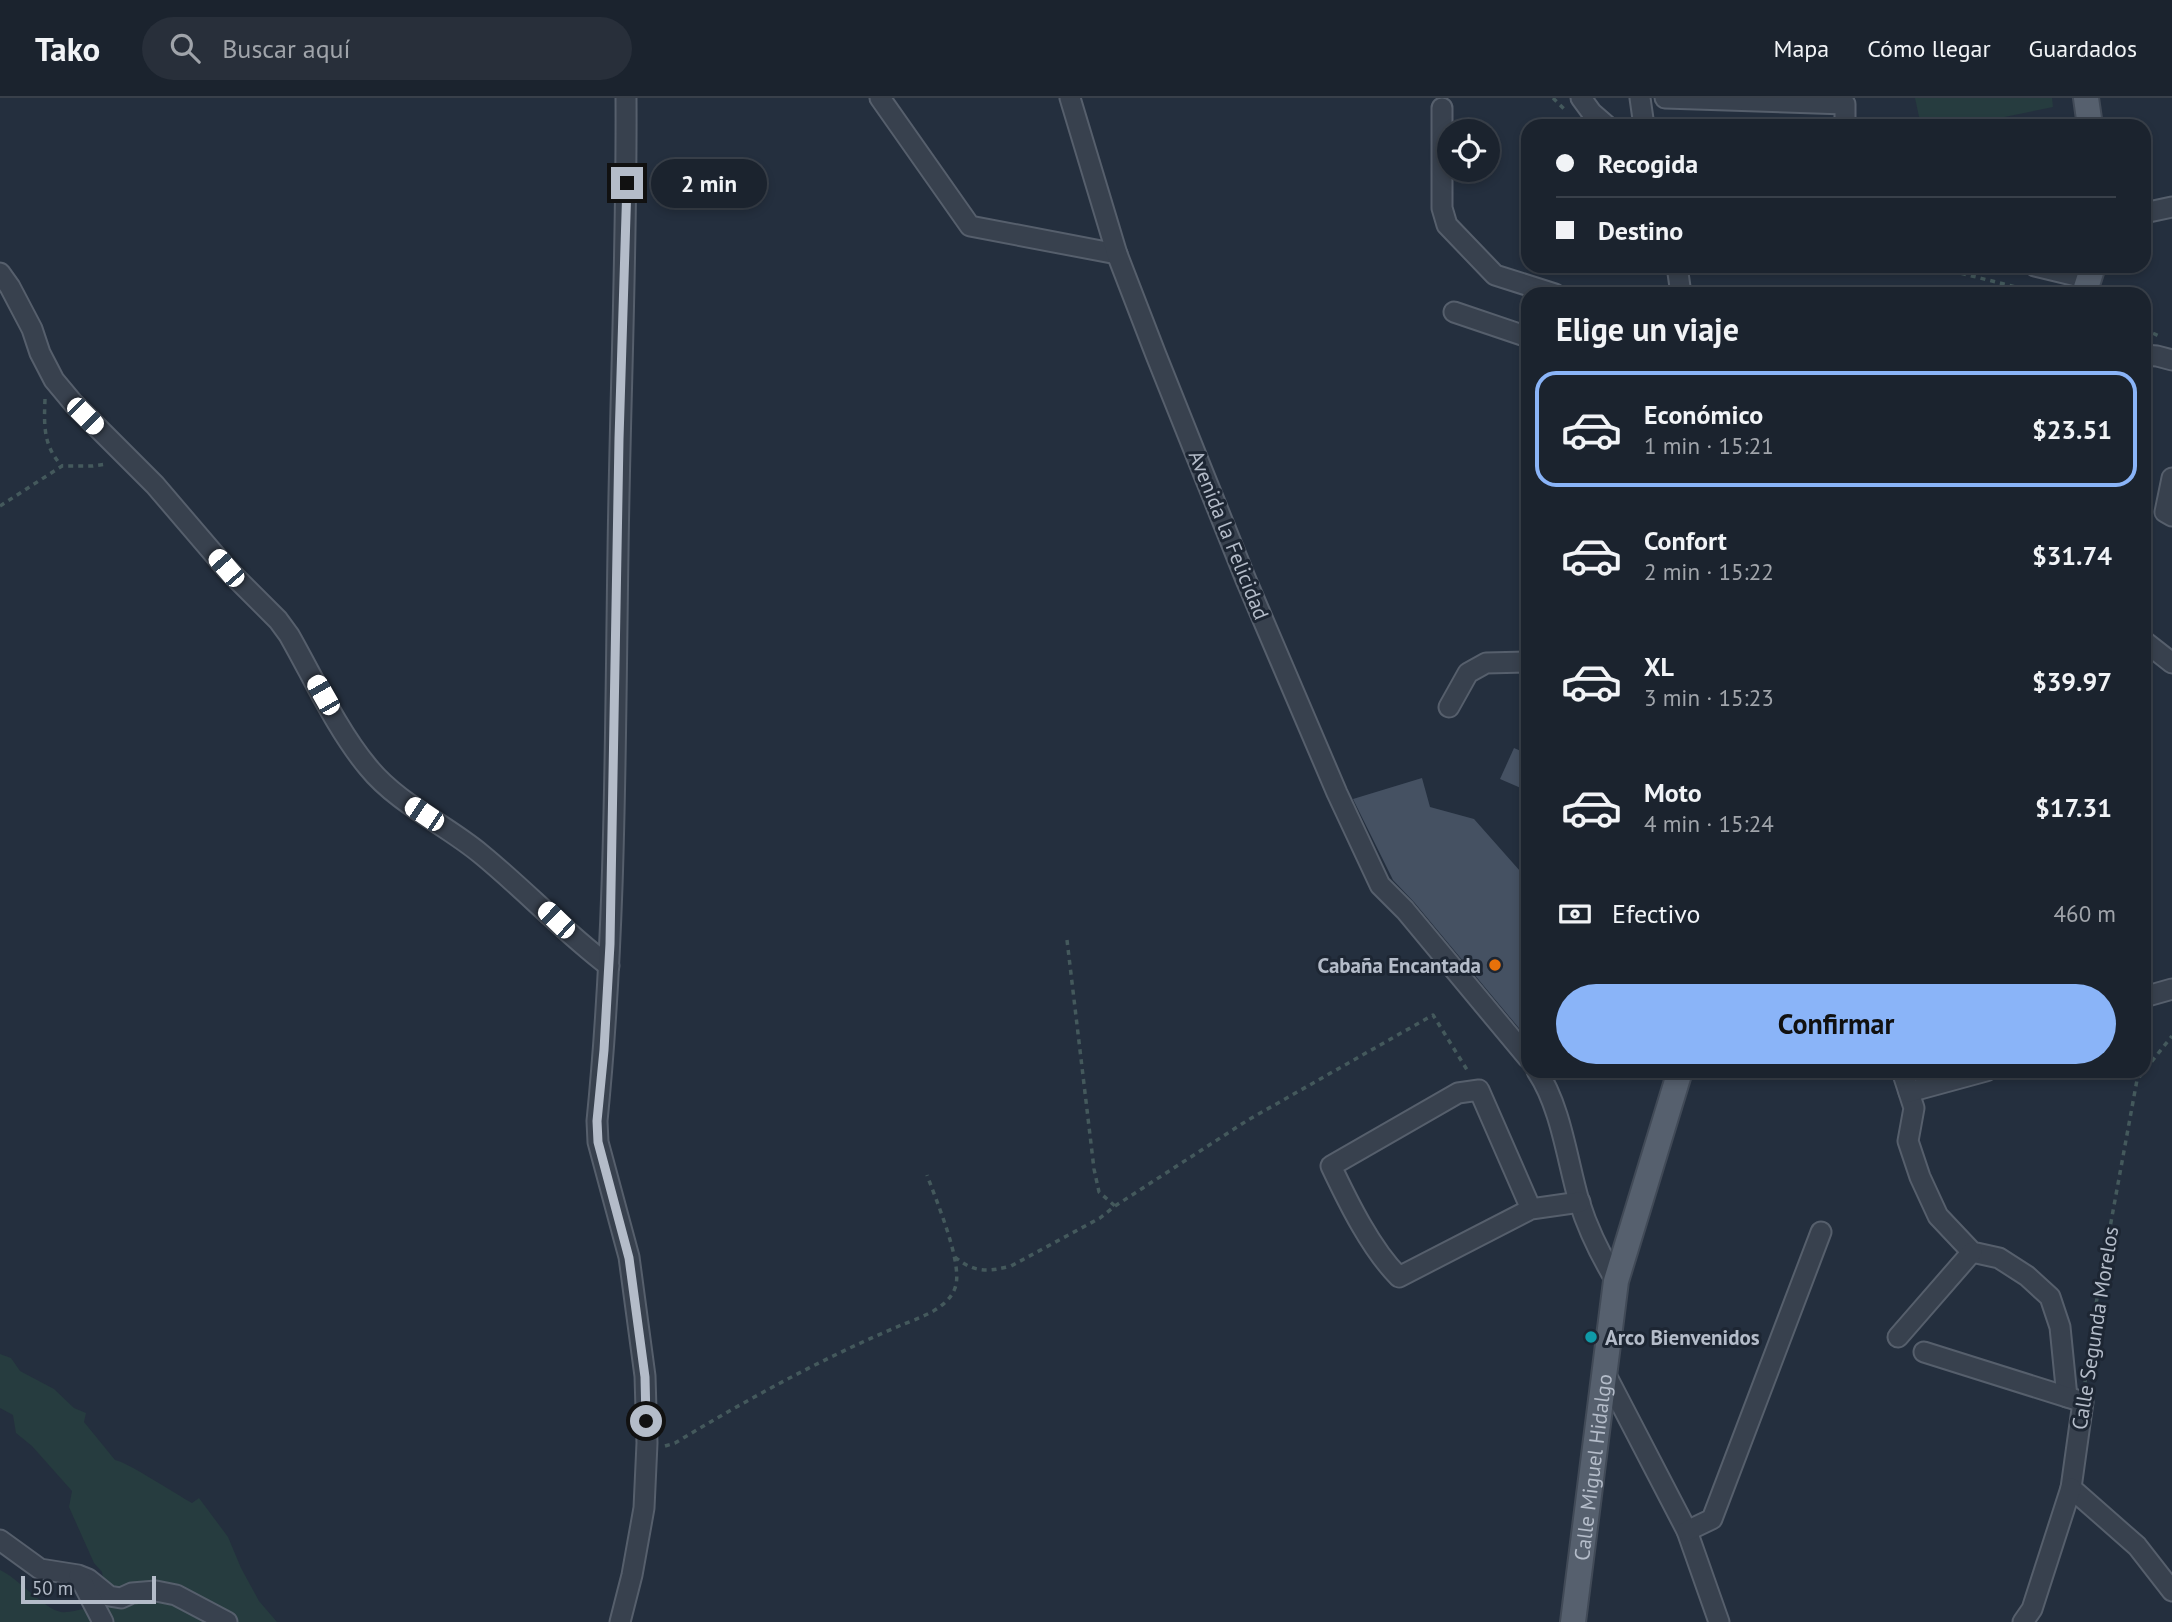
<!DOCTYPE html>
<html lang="es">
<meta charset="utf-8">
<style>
body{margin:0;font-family:"PT Sans",sans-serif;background:#282f3a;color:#f1f3f6;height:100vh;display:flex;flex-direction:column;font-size:26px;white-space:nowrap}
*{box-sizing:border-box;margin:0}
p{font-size:23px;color:#a0a4aa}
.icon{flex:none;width:38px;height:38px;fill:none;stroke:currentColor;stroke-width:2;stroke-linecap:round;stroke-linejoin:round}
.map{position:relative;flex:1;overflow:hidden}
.drawer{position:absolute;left:1521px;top:189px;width:630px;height:791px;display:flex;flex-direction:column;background:#1b232e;border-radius:21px;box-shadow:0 4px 10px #0003,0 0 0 2px #39404a}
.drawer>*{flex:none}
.guide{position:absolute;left:1521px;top:21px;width:630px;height:154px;border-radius:21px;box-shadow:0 4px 10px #0003,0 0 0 2px #39404a;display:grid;align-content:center;height:154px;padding:0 35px;background:#1b232e}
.controls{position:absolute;left:1437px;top:21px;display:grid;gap:14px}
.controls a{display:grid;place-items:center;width:63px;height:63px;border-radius:50%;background:#1b232e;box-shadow:0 4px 10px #0003,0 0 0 2px #39404a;font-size:35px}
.scale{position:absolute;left:21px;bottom:18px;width:135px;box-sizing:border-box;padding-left:7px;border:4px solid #b4bcc9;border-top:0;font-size:19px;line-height:24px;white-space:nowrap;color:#b4bcc9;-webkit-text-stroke:5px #1d2633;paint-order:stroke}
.end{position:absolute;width:32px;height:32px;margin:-16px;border:9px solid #b4bcc9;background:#111;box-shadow:0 0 0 4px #111}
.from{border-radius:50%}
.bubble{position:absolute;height:49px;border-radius:24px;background:#1b232e;box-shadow:0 4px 10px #0003,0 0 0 2px #39404a;font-size:23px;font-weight:700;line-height:49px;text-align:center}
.car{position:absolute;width:21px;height:42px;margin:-21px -10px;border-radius:9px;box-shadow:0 0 5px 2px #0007;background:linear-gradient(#fff 24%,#345 0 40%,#fff 0 76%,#345 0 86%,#fff 0)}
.guide b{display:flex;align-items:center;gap:24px;height:66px;font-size:26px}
.guide b+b{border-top:2px solid #39404a}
.guide i{width:18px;height:18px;background:#f1f3f6}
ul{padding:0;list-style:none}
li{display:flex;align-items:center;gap:21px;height:116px;margin:0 14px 10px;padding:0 21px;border:4px solid transparent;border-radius:21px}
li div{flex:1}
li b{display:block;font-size:26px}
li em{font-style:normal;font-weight:700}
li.current{border-color:#8ab4f8}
li>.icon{width:63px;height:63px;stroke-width:1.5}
h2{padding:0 35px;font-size:32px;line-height:84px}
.pay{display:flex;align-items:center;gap:18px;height:77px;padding:0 35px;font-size:26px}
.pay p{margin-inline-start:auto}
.button{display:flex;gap:14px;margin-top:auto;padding:14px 35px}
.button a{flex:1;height:80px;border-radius:42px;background:#8ab4f8;color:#111;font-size:28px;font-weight:700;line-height:80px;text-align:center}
header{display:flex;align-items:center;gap:42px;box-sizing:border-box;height:98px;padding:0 35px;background:#1b232e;border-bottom:2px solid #39404a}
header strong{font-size:33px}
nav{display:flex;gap:38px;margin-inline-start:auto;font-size:24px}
.search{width:490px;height:63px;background:#282f3a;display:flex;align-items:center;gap:18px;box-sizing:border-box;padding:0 24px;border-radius:38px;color:#a0a4aa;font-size:26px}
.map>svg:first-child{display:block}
.green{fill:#263c3f}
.building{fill:#455162}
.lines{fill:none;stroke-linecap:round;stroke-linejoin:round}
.minor-casing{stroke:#565f6c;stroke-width:23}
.major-casing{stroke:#414a57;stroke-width:28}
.path{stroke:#44595c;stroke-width:3.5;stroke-dasharray:5 5;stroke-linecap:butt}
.minor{stroke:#38414e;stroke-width:19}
.major{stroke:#56606e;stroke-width:24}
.route{stroke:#b4bcc9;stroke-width:9}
.food-dot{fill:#e8710a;stroke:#1d2633;stroke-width:2.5}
.culture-dot{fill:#0f9aa8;stroke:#1d2633;stroke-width:2.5}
.labels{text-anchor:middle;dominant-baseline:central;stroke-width:6;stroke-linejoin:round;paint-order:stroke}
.street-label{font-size:21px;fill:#b4bcc9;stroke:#1d2633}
.poi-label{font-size:21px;font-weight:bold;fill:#b4bcc9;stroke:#1d2633;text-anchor:end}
</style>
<header>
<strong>Tako</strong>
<div class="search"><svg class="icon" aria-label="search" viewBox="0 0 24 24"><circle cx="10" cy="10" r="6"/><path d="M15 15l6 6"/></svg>Buscar aquí</div>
<nav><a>Mapa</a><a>Cómo llegar</a><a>Guardados</a></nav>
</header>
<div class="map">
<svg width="2172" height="1524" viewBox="0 0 2172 1524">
<rect width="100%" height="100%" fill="#242f3e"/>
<g class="green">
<polygon points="1915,0 2052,0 2053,9 1960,28 1921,28"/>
<path d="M 0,1256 L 11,1260 L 20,1273 L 54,1291 L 74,1310 L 86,1315 L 84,1324 L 115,1362 C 127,1364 176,1396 192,1405 L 199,1400 L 228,1439 L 241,1470 L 259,1503 L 277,1524 L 0,1524 L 0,1472 C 18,1480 44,1511 61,1514 C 68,1515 77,1512 84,1511 L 94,1518 L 91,1503 L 108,1511 L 102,1474 L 94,1465 L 69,1409 L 72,1393 L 32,1348 L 16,1335 L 13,1317 L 0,1310 Z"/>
</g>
<g class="building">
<polygon points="1514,650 1528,656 1528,693 1500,681"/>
<polygon points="1422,680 1430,709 1474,721 1528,782 1528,941 1414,804 1393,782 1353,701"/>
</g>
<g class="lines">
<defs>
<g id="minor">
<polyline points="880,0 970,128 1117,156"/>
<polyline points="1070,0 1117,156 1156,257 1246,482 1337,695 1380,787 1405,812 1528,960"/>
<polyline points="1581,0 1592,15 1607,28"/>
<polyline points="1640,0 1644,28"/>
<polyline points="1665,0 1845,6 1845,28"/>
<polyline points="1442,10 1442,110 1447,127 1495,177 1555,196"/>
<polyline points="2144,115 2172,109"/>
<polyline points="1677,168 1681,196"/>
<polyline points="2035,168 2089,181"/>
<path d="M 0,175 L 10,189 L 32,231 L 40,255 L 54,282 L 74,306 L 155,387 L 226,470 L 278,522 L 289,537 C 313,579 337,632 368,669 C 398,706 445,726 481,756 C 525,792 564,834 609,868"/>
<polyline points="1454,214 1528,239"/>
<polyline points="2144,257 2157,258 2172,262"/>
<polyline points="2172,380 2165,414 2172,418"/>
<polyline points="2144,543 2172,565"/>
<polyline points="1449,609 1468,575 1486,565 1528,564"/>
<polyline points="2144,899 2172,891"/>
<path d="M 1537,973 C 1561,1009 1567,1062 1579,1103 C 1588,1132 1601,1158 1616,1183"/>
<polyline points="1902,973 1914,1010 1908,1043 1920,1079 1938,1118 1972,1154 1999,1160 2027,1178 2050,1199 2060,1229 2067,1299"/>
<polyline points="1909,994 1986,973"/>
<path d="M 1531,1111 L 1479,992 L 1458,995 L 1331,1068 C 1348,1104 1371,1151 1399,1179 L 1531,1111 L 1580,1104"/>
<polyline points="1898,1239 1972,1154"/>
<polyline points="1924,1254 2083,1304 2071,1390 2137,1448 2172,1493"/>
<polyline points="1606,1277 1687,1433 1719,1524"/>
<polyline points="1687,1433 1712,1421 1821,1134"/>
<polyline points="0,1442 40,1471 78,1477 88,1481 109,1498 121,1500 132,1495 156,1493 176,1497 227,1524"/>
<polyline points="79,1478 103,1524"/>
<path d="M 620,1524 L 632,1477 L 644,1410 L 647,1345 L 645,1278 L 629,1159 L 598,1044 L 597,1023 C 616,834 615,644 618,454 C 620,302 627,151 626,0"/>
<polyline points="2023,1524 2032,1511 2071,1390"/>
</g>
<g id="major">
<polyline points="2086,0 2090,28"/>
<polyline points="2084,196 2093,168"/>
<path id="s1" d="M 1573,1524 L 1616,1183 L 1680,973"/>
</g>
</defs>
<use href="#minor" class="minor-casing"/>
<use href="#major" class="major-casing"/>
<g class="path">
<polyline points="1553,0 1567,14"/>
<polyline points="1932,168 2044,196"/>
<polyline points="2144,231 2161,239"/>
<path d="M 45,301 C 44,327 43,348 62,368"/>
<polyline points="0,408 62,368 93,368 106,366"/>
<polyline points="1067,842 1094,1071 1099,1094 1115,1108"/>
<path d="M 955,1159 C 974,1175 988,1174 1011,1168 L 1100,1120 L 1115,1108 L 1248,1022 L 1433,917 L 1469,975"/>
<polyline points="2085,1284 2096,1206 2137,982 2172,938"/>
<path d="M 665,1348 L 675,1345 C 748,1301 821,1261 899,1228 C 918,1220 947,1212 955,1190 C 964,1167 936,1102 927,1077"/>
</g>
<use href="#minor" class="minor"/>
<use href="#major" class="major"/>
</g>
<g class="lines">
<polyline class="route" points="627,85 619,341 610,846 604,952 597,1023 598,1044 629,1160 645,1279 646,1323"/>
</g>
<circle class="food-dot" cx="1495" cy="867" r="7"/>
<circle class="culture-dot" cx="1591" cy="1239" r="7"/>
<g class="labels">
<g class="street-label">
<text transform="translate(1229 437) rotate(68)">Avenida la Felicidad</text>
<text transform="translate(2095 1230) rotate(-81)">Calle Segunda Morelos</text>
<text stroke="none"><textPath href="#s1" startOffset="156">Calle Miguel Hidalgo</textPath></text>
</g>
<g class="poi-label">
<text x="1481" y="867">Cabaña Encantada</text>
<text x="1605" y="1239" text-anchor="start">Arco Bienvenidos</text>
</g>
</g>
</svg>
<div class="controls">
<a><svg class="icon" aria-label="locate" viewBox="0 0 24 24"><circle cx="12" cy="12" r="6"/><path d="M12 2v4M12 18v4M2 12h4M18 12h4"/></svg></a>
</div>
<div class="scale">50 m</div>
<i class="end from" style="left:646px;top:1323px"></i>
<i class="end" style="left:627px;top:85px"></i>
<div class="bubble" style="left:651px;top:61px;width:116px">2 min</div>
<i class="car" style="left:85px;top:318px;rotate:135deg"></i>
<i class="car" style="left:226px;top:470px;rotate:319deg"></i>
<i class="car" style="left:323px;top:597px;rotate:330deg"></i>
<i class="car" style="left:424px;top:716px;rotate:304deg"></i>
<i class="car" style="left:556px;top:822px;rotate:314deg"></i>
<div class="guide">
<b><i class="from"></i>Recogida</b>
<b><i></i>Destino</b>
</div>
<section class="drawer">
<h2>Elige un viaje</h2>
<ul>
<li class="current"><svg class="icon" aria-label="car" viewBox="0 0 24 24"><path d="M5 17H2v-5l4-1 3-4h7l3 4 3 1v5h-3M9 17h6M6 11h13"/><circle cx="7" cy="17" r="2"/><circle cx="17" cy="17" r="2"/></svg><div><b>Económico</b><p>1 min · 15:21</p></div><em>$23.51</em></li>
<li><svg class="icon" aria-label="car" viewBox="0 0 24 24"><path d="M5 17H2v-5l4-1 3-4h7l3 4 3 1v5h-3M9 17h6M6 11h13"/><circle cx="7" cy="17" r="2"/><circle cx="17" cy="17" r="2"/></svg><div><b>Confort</b><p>2 min · 15:22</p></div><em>$31.74</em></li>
<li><svg class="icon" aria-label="car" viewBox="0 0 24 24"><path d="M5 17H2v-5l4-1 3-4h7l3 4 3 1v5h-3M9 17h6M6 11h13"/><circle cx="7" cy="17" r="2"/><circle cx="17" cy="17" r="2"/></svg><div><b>XL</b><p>3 min · 15:23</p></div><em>$39.97</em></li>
<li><svg class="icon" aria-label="car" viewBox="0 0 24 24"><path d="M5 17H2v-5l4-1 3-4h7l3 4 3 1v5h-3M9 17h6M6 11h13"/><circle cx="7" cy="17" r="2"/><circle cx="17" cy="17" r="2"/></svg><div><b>Moto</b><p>4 min · 15:24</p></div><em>$17.31</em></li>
</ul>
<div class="pay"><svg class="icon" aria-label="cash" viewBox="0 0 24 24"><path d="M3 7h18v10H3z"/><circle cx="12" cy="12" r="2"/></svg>Efectivo<p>460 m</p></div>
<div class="button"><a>Confirmar</a></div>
</section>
</div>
